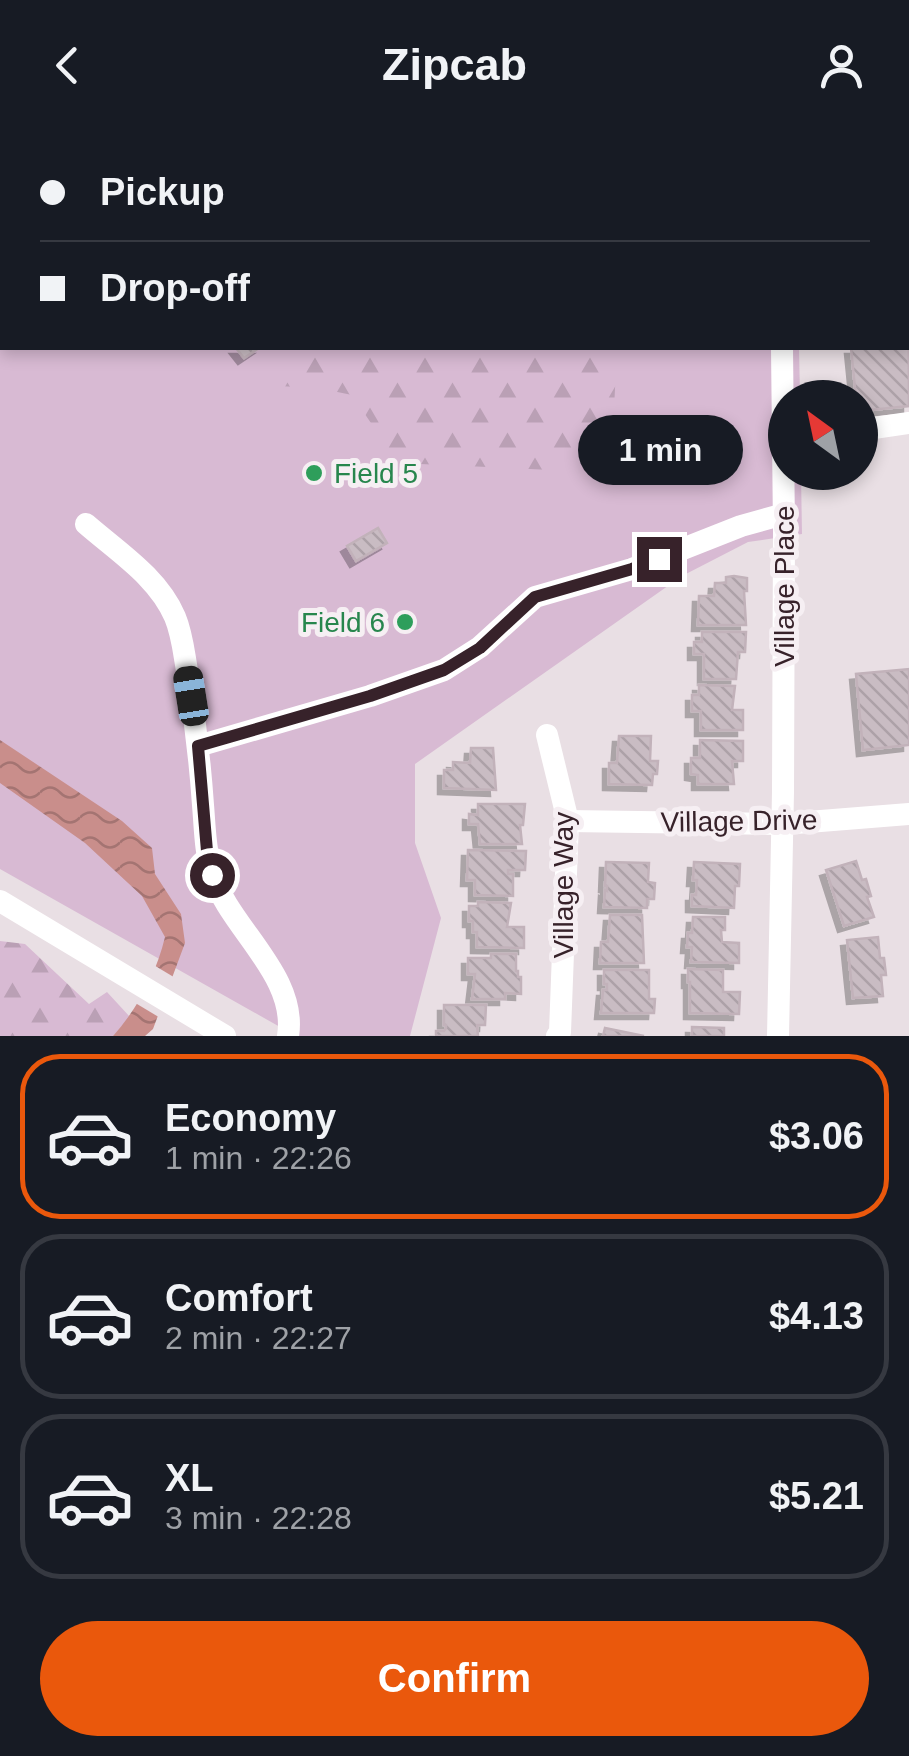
<!DOCTYPE html>
<meta charset="utf-8">
<style>
body{margin:0;font-family:Arial,sans-serif;background:#20242c;color:#f1f3f6;height:100vh;display:flex;flex-direction:column;font-size:38px;white-space:nowrap}
*{box-sizing:border-box;margin:0}
p{font-size:32px;color:#9ea1a6}
.icon{flex:none;width:55px;height:55px;fill:none;stroke:currentColor;stroke-width:2;stroke-linecap:round;stroke-linejoin:round}
.map{position:relative;height:906px;overflow:hidden}
.details{display:flex;flex-direction:column;background:#171b24;flex:1}
.details>*{flex:none}
.banner{position:absolute;left:0px;top:0px;width:910px;height:220px;box-shadow:0 5px 15px #0003;display:grid;align-content:center;height:220px;padding:0 40px;background:#171b24}
.needle{width:65px;rotate:327deg}
.controls{position:absolute;left:768px;top:250px;display:grid;gap:20px}
.controls a{display:grid;place-items:center;width:110px;height:110px;border-radius:50%;background:#171b24;box-shadow:0 5px 15px #0003;font-size:50px}
.end{position:absolute;width:45px;height:45px;margin:-22px;border:12px solid #37222a;background:#fff;box-shadow:0 0 0 5px #fff}
.from{border-radius:50%}
.bubble{position:absolute;height:70px;border-radius:35px;background:#171b24;box-shadow:0 5px 15px #0003;font-size:32px;font-weight:600;line-height:70px;text-align:center}
.car{position:absolute;width:30px;height:60px;margin:-30px -15px;border-radius:12px;box-shadow:0 0 8px 2px #0007;background:linear-gradient(#222 24%,#8ab4d8 0 40%,#222 0 76%,#8ab4d8 0 86%,#222 0)}
.banner b{display:flex;align-items:center;gap:35px;height:95px;font-size:38px}
.banner b+b{border-top:2px solid #363941}
.banner i{width:25px;height:25px;background:#f1f3f6}
ul{padding:18px 0 0;list-style:none}
li{display:flex;align-items:center;gap:30px;height:165px;margin:0 20px 15px;padding:0 20px;border:5px solid #363941;border-radius:40px}
li div{flex:1}
li b{display:block;font-size:38px}
li em{font-style:normal;font-weight:600}
li.on{border-color:#ea580c}
li>.icon{width:90px;height:90px;stroke-width:1.5}
.button{display:flex;gap:20px;margin-top:auto;padding:20px 40px}
.button a{flex:1;height:115px;border-radius:60px;background:#ea580c;color:#fff;font-size:40px;font-weight:600;line-height:115px;text-align:center}
header{display:flex;justify-content:space-between;align-items:center;height:130px;padding:0 40px;background:#171b24;font-size:45px;font-weight:600}
.map>svg:first-child{display:block}
.green{fill:#d8bad3}
.forest{fill:url(#forest-firs)}
.water{fill:url(#water-waves)}
.pier{fill:#e9dfe4}
.building{fill:url(#building-back-hatch);stroke:#c2b2ba;stroke-width:2.5;filter:url(#shadow)}
.lines{fill:none;stroke-linecap:round;stroke-linejoin:round}
.minor{stroke:#fff;stroke-width:22}
.route{stroke:#37222a;stroke-width:12}
.leisure-dot{fill:#2e9e5b;stroke:#f6eff3;stroke-width:4}
.labels{text-anchor:middle;dominant-baseline:central;stroke-width:10;stroke-linejoin:round;paint-order:stroke}
.leisure-label{font-size:28px;fill:#27864d;stroke:#f6eff3;text-anchor:start}
.street-label{font-size:28px;fill:#37222a;stroke:#f6eff3}
</style>
<header><svg class="icon" aria-label="back" viewBox="0 0 24 24"><path d="M15 5l-7 7 7 7"/></svg>Zipcab<svg class="icon" aria-label="person" viewBox="0 0 24 24"><circle cx="12" cy="8" r="4"/><path d="M4 21q1-7 8-7t8 7"/></svg></header>
<div class="map">
<svg width="909" height="906" viewBox="0 0 909 906">
<defs>
<pattern id="forest-firs" width="22" height="20" patternUnits="userSpaceOnUse" patternTransform="scale(2.5)"><rect width="22" height="20" fill="#d8bad3"/><path d="M5 1l3.5 6h-7zM16 11l3.5 6h-7z" fill="#baa0b5"/></pattern>
<pattern id="water-waves" width="16" height="10" patternUnits="userSpaceOnUse" patternTransform="scale(2.5)"><rect width="16" height="10" fill="#c98e8b"/><path d="M0 5q4-4 8 0t8 0" fill="none" stroke="#a47472"/></pattern>
<pattern id="building-back-hatch" width="6" height="6" patternUnits="userSpaceOnUse" patternTransform="scale(2.5)"><rect width="6" height="6" fill="#c9bcc3"/><path d="M-1 5l2 2M0 0l6 6M5-1l2 2" fill="none" stroke="#ada1a8"/></pattern>
<filter id="shadow"><feDropShadow dx="-6" dy="6" stdDeviation="0" flood-color="#0004"/></filter>
</defs>
<rect width="100%" height="100%" fill="#e9dfe4"/>
<polygon class="green" points="0,0 795,0 795,2 2,2 2,218 799,218 800,267 785,268 785,342 801,343 802,404 748,412 682,446 415,634 415,713 441,788 410,906 296,906 0,739"/>
<g class="forest">
<polygon points="416,0 687,0 687,2 412,2"/>
<polygon points="303,218 617,218 612,320 573,341 398,333 352,265 318,258 278,256"/>
<polygon points="0,811 25,814 89,874 107,862 130,887 113,906 0,906"/>
</g>
<path class="water" d="M 0,610 L 122,691 L 152,718 L 155,744 L 181,784 L 185,813 L 153,899 L 145,906 L 113,906 C 138,878 156,844 165,807 L 142,766 L 85,713 L 0,653 Z"/>
<polygon class="pier" points="152,834 177,849 162,889 132,871"/>
<g class="building">
<polygon points="908,102 909,276 860,281 860,268 856,268 851,218 908,218"/>
<polygon points="236,218 259,218 244,228"/>
<polygon points="378,398 387,413 356,431 347,416"/>
<polygon points="734,446 747,448 747,461 744,461 746,495 698,495 699,466 714,466 715,453 726,453 726,447"/>
<polygon points="702,502 746,502 745,522 738,522 736,549 704,549 704,524 694,524 694,512 702,512"/>
<polygon points="909,539 909,615 863,620 856,544"/>
<polygon points="699,555 735,556 732,580 743,580 743,600 701,600 701,581 692,581 692,565 699,565"/>
<polygon points="619,606 651,606 650,631 658,631 657,644 653,644 652,655 609,654 609,633 617,633"/>
<polygon points="700,610 743,611 743,631 732,631 734,654 698,654 698,645 691,644 691,628 700,628"/>
<polygon points="471,618 493,618 496,660 444,658 444,640 453,640 453,632 470,633"/>
<polygon points="478,674 525,674 523,695 520,695 522,714 480,714 478,694 469,694 469,684 478,685"/>
<polygon points="468,720 526,721 525,740 508,740 508,744 513,744 513,766 475,765 475,750 467,750"/>
<polygon points="856,731 862,750 866,749 871,766 867,767 874,787 844,796 826,740"/>
<polygon points="606,732 649,733 648,752 655,753 654,769 647,769 647,778 604,777 605,760 607,761 607,756 605,756"/>
<polygon points="694,732 740,734 739,756 735,756 734,778 692,776 692,765 696,765 697,750 693,750"/>
<polygon points="478,772 511,773 507,797 524,797 524,818 477,817 477,802 473,802 473,791 469,791 469,776 478,776"/>
<polygon points="610,785 642,785 644,833 600,833 601,812 608,812"/>
<polygon points="693,787 725,787 725,800 721,800 722,812 739,813 739,833 691,832 692,817 687,817 688,803 692,803"/>
<polygon points="878,807 880,828 884,828 886,845 881,845 883,866 853,868 847,810"/>
<polygon points="491,824 516,824 516,841 518,841 518,847 521,847 521,864 505,863 505,869 472,869 475,844 468,844 468,828 491,828"/>
<polygon points="688,839 723,840 723,862 740,862 739,884 690,883 690,852 688,852"/>
<polygon points="604,840 649,840 649,869 655,869 654,883 601,883 603,860 607,860 607,854 604,854"/>
<polygon points="444,875 486,875 485,895 477,895 478,906 436,906 436,901 444,901 446,898 446,895 444,895"/>
<polygon points="692,897 724,898 724,906 692,906"/>
<polygon points="605,898 644,906 603,906"/>
</g>
<g class="lines">
<g class="minor">
<polyline points="780,0 780,2"/>
<polyline points="860,300 909,293"/>
<path d="M 86,394 C 118,422 158,447 175,487 C 183,506 184,526 188,546 C 195,589 200,632 203,675 C 205,698 205,722 212,743 C 229,798 298,845 288,906"/>
<polyline points="547,605 568,691 560,902 557,906"/>
<polyline points="198,616 370,566 444,540 480,517 535,467 632,439 741,396 784,384"/>
<polyline points="568,691 783,694 909,684"/>
<polyline points="0,771 225,906"/>
<polyline points="778,906 783,662 784,399 782,218"/>
</g>
</g>
<g class="lines">
<polyline class="route" points="212,745 207,721 198,616 370,566 444,540 480,518 535,467 632,439 659,429"/>
</g>
<g class="leisure-dot">
<circle cx="314" cy="343" r="10"/>
<circle cx="405" cy="492" r="10"/>
</g>
<g class="labels">
<g class="leisure-label">
<text x="334" y="343">Field 5</text>
<text x="385" y="492" text-anchor="end">Field 6</text>
</g>
<g class="street-label">
<text transform="translate(784 456) rotate(-90)">Village Place</text>
<text transform="translate(739 691) rotate(-1)">Village Drive</text>
<text transform="translate(563 755) rotate(-90)">Village Way</text>
</g>
</g>
</svg>
<div class="controls">
<a><svg class="needle" viewBox="-14 -14 28 28"><path d="M0-13l5 13h-10z" fill="#e53935"/><path d="M0 13l5-13h-10z" fill="#9ea1a6"/></svg></a>
</div>
<i class="end from" style="left:212px;top:745px"></i>
<i class="end" style="left:659px;top:429px"></i>
<div class="bubble" style="left:578px;top:285px;width:165px">1 min</div>
<i class="car" style="left:191px;top:566px;rotate:351deg"></i>
<div class="banner">
<b><i class="from"></i>Pickup</b>
<b><i></i>Drop-off</b>
</div>
</div>
<section class="details">
<ul>
<li class="on"><svg class="icon" aria-label="car" viewBox="0 0 24 24"><path d="M5 17H2v-5l4-1 3-4h7l3 4 3 1v5h-3M9 17h6M6 11h13"/><circle cx="7" cy="17" r="2"/><circle cx="17" cy="17" r="2"/></svg><div><b>Economy</b><p>1 min · 22:26</p></div><em>$3.06</em></li>
<li><svg class="icon" aria-label="car" viewBox="0 0 24 24"><path d="M5 17H2v-5l4-1 3-4h7l3 4 3 1v5h-3M9 17h6M6 11h13"/><circle cx="7" cy="17" r="2"/><circle cx="17" cy="17" r="2"/></svg><div><b>Comfort</b><p>2 min · 22:27</p></div><em>$4.13</em></li>
<li><svg class="icon" aria-label="car" viewBox="0 0 24 24"><path d="M5 17H2v-5l4-1 3-4h7l3 4 3 1v5h-3M9 17h6M6 11h13"/><circle cx="7" cy="17" r="2"/><circle cx="17" cy="17" r="2"/></svg><div><b>XL</b><p>3 min · 22:28</p></div><em>$5.21</em></li>
</ul>
<div class="button"><a>Confirm</a></div>
</section>
